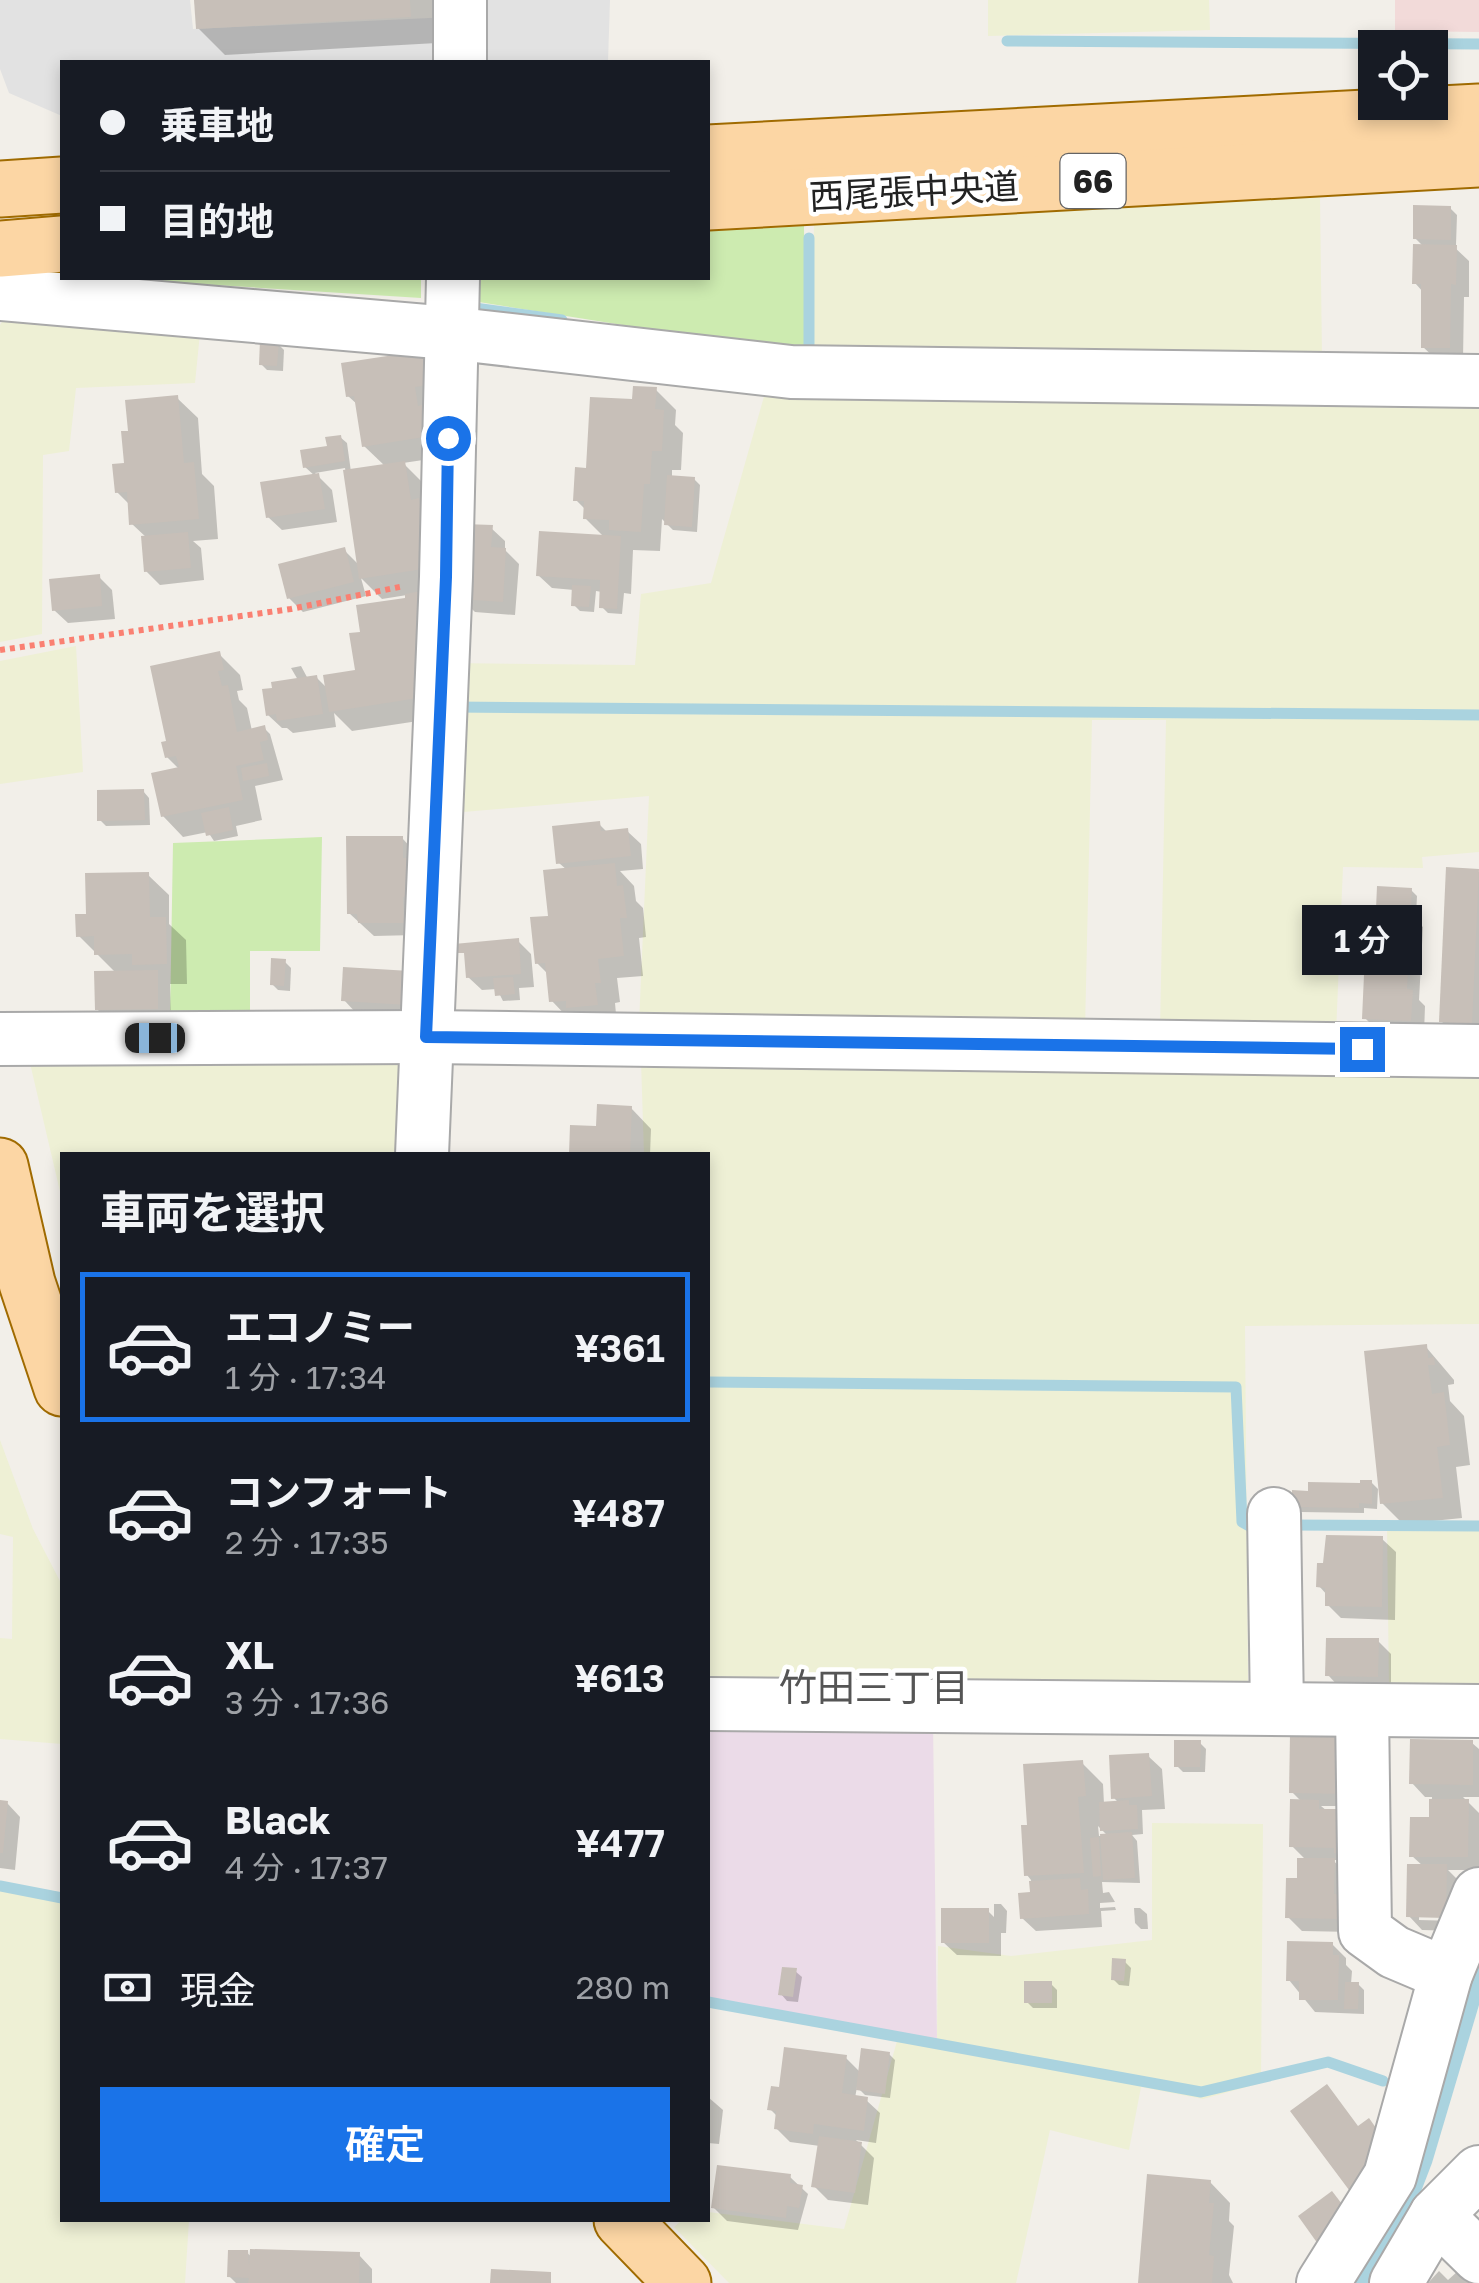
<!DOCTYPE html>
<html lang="ja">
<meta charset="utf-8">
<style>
body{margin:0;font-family:"Golos Text","Noto Sans JP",sans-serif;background:#20242c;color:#f1f3f6;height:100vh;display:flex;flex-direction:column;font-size:38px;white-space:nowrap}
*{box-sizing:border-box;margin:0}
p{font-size:32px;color:#9ea1a6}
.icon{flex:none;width:55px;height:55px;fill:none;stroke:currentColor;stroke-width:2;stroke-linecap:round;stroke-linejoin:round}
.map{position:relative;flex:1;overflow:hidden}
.side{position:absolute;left:60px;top:1152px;width:650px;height:1070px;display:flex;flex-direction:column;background:#171b24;border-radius:0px;box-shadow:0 5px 15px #0003}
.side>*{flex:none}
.guide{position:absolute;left:60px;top:60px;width:650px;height:220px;border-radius:0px;box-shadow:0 5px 15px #0003;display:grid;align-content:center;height:220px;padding:0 40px;background:#171b24}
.tools{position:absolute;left:1358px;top:30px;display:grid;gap:20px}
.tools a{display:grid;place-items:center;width:90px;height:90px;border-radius:0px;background:#171b24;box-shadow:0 5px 15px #0003;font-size:50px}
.end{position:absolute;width:45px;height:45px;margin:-22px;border:12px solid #1a73e8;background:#fff;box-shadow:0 0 0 5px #fff}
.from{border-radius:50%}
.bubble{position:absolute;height:70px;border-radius:0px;background:#171b24;box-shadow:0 5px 15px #0003;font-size:32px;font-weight:600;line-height:70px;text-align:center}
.car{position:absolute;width:30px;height:60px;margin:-30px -15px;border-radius:12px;box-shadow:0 0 8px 2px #0007;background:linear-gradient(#222 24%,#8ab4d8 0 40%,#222 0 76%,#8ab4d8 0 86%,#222 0)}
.guide b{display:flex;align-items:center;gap:35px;height:95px;font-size:38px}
.guide b+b{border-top:2px solid #363941}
.guide i{width:25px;height:25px;background:#f1f3f6}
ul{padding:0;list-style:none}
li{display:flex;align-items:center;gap:30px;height:150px;margin:0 20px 15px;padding:0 20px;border:5px solid transparent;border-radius:0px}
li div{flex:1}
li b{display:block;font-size:38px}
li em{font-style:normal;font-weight:600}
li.current{border-color:#1a73e8}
li>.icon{width:90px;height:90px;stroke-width:1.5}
h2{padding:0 40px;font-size:45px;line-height:120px}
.pay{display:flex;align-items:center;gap:25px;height:110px;padding:0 40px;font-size:38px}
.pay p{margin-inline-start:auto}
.button{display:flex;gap:20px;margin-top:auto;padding:20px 40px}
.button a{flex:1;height:115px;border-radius:0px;background:#1a73e8;color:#fff;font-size:40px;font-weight:600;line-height:115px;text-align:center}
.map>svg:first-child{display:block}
.commercial{fill:#f2dad9}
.industrial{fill:#ebdbe8}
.farmland{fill:#eef0d5}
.grass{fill:#cdebb0}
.parking{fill:#e2e2e2}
.water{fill:#aad3df}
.shadow{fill:#0003;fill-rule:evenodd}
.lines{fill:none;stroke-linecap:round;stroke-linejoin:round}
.stream{stroke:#aad3df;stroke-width:11}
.building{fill:#c7bfb8}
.minor-casing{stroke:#a9a9a9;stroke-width:56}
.major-casing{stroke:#a06b00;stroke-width:59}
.path{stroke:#fa8072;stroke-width:6;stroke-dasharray:5 5;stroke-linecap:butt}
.minor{stroke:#fff;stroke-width:52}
.major{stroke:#fcd6a4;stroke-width:55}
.route{stroke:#1a73e8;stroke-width:12}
.labels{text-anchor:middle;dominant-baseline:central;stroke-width:9;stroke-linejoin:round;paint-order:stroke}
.shield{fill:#fff;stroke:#646464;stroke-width:2.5}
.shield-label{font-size:32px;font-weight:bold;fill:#222}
.street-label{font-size:35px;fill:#222;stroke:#fff}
.neighbourhood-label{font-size:38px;fill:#555;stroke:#fff}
</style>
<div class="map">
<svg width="1479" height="2283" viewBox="0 0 1479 2283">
<rect width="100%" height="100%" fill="#f2efe9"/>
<polygon class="commercial" points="1395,0 1479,0 1479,32 1395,31"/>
<polygon class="industrial" points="708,1720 933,1721 937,2041 708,1997"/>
<g class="farmland">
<polygon points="988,0 1209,0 1210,30 988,36"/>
<polygon points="1320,196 1322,359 811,355 814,225"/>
<polygon points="6,315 200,333 195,383 76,388 69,451 43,455 42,634 0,642 0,325"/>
<polygon points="767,386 1479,394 1479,852 1422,857 1423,868 1343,867 1336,1034 1160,1031 1166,720 1092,720 1085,1030 639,1023 649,796 440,814 448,663 635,665 641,594 711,583"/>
<polygon points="76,646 83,772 0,784 0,661"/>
<polygon points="29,1059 410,1062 408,1155 62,1155 62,1200"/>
<polygon points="641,1061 1479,1076 1479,1324 1245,1326 1248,1680 1245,1686 708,1684 708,1155 644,1155"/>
<polygon points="0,1440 33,1529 62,1585 62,1744 0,1739 0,1638 12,1639 13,1537 0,1534"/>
<polygon points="1387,1521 1479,1522 1479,1695 1389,1693"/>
<polygon points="1152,1823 1263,1824 1261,2083 1203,2099 1141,2087 1129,2150 1050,2130 1016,2283 729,2283 674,2227 682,2220 708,2220 708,2212 844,2229 899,2034 937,2040 938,1946 1011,1956 1152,1940"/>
<polygon points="0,1881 62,1893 62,2220 189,2220 185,2283 0,2283"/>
</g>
<g class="grass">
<polygon points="804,226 805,354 460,299 464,278 708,278 708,231"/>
<polygon points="105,278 421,278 421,298"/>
<polygon points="322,837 320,951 250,951 250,1015 170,1018 173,843"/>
</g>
<g class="parking">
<polygon points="0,0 190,0 193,29 450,17 449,62 62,62 62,116 9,93 0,69"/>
<polygon points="471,0 610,0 608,62 471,62"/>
</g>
<polygon class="water" points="1479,1936 1479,2005 1432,2163 1412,2215 1371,2283 1338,2283"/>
<g class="shadow">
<polygon points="197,0 434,0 437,43 225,55 198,28"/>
<polygon points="1450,208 1457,215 1456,245 1452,245 1469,261 1469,297 1464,297 1463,360 1437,360 1423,347 1424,293 1415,283 1424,247 1415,238"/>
<polygon points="278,344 284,350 283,371 267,370 261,364"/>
<polygon points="427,352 450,456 403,463 424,484 438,718 352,731 334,713 336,727 293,733 287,728 282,728 268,715 298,680 291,668 301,666 308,679 316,677 327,688 358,672 363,634 407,600 407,595 382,599 361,578 366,596 303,612 289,598 344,550 360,566 345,468 315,473 332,490 337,522 282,530 268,517 315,476 305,467 340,437 347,443 351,472 385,466 364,446 358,405 348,396"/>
<polygon points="655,389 676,410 675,425 683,433 681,470 672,470 672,478 694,479 700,485 697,532 673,530 662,519 660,551 633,550 631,594 624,593 622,614 608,613 602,607 602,592 596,591 594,612 580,611 574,605 574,590 552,588 538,575 605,538 585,518 586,510 576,500 588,470 634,402"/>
<polygon points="177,398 198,418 202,474 214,486 218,539 193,541 201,548 204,580 160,585 146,571 147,538 132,524 130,505 117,492 127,465 130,433"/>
<polygon points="491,528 505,541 505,550 519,564 515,615 475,612 461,598"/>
<polygon points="99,577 112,590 115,619 68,623 54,610"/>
<polygon points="219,654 240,675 243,690 237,691 239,700 247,708 252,731 264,728 270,734 283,780 255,786 262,820 236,826 238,836 214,841 208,832 183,837 163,816 180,770 167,757 169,742"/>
<polygon points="143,791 149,798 150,825 106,826 100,820"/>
<polygon points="599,824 608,833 627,831 641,844 643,869 620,871 634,886 636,901 643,908 646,937 639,938 643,976 617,978 620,1002 615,1003 617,1025 572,1022 552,1001 549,975 537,963 567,870 559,863"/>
<polygon points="402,838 415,852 416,935 374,936 349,913"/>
<polygon points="1448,870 1479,872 1479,1036 1455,1034 1441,1021"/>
<polygon points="148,875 169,895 169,924 186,940 187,984 170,984 171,1022 111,1023 97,1009 116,973 78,935 88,916"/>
<polygon points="1411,890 1417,896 1416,915 1410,915 1423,927 1419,1000 1425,1006 1424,1034 1378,1031 1365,1018"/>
<polygon points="518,941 531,954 534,987 519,988 520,1000 503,1001 497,989 482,990 468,977"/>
<polygon points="284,961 291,968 290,991 278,990 272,984"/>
<polygon points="422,987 421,1017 357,1014 344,1000"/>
<polygon points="631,1108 651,1129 650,1155 571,1155 598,1129"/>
<polygon points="1426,1347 1454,1380 1454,1384 1448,1385 1450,1401 1464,1416 1470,1465 1456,1467 1462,1518 1403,1524 1382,1503"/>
<polygon points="1371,1482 1378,1489 1377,1509 1364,1508 1364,1513 1300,1512 1294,1506 1311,1493"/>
<polygon points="1382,1539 1396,1552 1395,1620 1341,1618 1328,1605 1328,1596 1319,1586"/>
<polygon points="1378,1641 1391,1654 1391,1689 1341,1689 1328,1675"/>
<polygon points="1293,1738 1361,1806 1321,1806 1327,1811 1345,1860 1333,1860 1347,1875 1354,1932 1302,1931 1288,1917 1307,1861 1292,1846 1302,1802 1292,1792"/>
<polygon points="1200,1743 1206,1749 1205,1772 1183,1772 1177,1766"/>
<path d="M 1472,1743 L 1479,1749 L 1479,1797 L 1463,1797 L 1479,1813 L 1479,1870 L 1448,1870 L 1462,1884 L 1458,1931 L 1422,1930 L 1409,1916 L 1423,1866 L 1412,1856 L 1431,1819 L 1432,1797 L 1425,1797 L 1412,1783 ZM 1419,1915 L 1458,1916 L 1458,1921 L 1419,1920 Z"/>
<path d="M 1148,1756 L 1162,1769 L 1165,1809 L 1142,1810 L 1143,1834 L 1132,1835 L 1137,1841 L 1140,1883 L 1102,1882 L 1103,1893 L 1109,1892 L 1115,1902 L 1100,1903 L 1100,1908 L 1115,1907 L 1116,1910 L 1101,1911 L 1102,1927 L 1036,1931 L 1022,1918 L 1032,1895 L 1031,1880 L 1027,1875 L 1029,1827 L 1082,1763 L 1103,1784 L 1104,1804 L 1119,1803 L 1114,1798 ZM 1098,1826 L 1108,1836 L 1099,1836 Z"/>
<polygon points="0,1802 7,1803 20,1817 15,1870 0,1868"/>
<polygon points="994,1904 1001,1904 1007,1911 1006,1933 1001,1933 1001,1956 957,1955 943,1942 988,1911 994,1917"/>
<polygon points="1134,1908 1140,1908 1147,1914 1148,1929 1141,1929 1135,1923"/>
<polygon points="1332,1944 1346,1958 1346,1965 1352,1971 1351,1984 1358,1984 1364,1990 1364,2014 1315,2012 1289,1980"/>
<polygon points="1125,1962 1131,1968 1129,1986 1119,1985 1113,1979"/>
<polygon points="795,1971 802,1977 798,2002 787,2001 781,1994"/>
<polygon points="1051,1984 1057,1990 1057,2008 1033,2008 1027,2002"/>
<polygon points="889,2054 895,2060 890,2098 865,2095 857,2087 855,2098 866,2100 880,2113 876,2143 856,2140 874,2158 868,2205 828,2200 814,2186 820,2146 790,2142 776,2128 778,2117 770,2109 782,2090 845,2057 860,2072"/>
<polygon points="708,2097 723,2110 719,2144 708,2143"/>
<polygon points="790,2177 808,2194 798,2230 727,2221 714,2208"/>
<polygon points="1210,2182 1230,2203 1229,2221 1234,2226 1229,2275 1233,2283 1140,2283"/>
<polygon points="247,2253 252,2257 359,2255 372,2269 372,2283 236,2283 229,2276"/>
<polygon points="1439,2271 1448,2280 1458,2271 1471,2283 1428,2283"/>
</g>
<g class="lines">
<g class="stream">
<polyline points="1007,41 1479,44"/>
<polyline points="467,307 562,320"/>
<polyline points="803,351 809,352 809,238"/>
<polyline points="453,707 1479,715"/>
<polyline points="708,1382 1236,1387 1242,1522 1251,1527"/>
<polyline points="1288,1525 1479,1526"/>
<polyline points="0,1886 62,1898"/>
<polyline points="708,2002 1201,2092 1328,2062 1383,2081"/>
</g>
</g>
<g class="building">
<polygon points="194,0 410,0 411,17 196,29"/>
<polygon points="1413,205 1451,206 1451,240 1413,239"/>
<polygon points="1413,244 1457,245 1456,285 1451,284 1450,348 1421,348 1421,284 1412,284"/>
<polygon points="260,340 279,341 277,366 259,365"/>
<polygon points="427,350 433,384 415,387 418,406 425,404 430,436 362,447 354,396 346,397 341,363"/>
<polygon points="633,386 657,387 655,409 664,410 662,451 652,451 650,484 644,484 641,532 609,530 609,520 583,519 584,501 573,501 575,467 586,468 590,397 632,399"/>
<polygon points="178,395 184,463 194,462 199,519 129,525 127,492 115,493 112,464 124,463 121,431 128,431 125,400"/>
<polygon points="341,435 345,461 303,468 300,450 327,446 325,437"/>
<polygon points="405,461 411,500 419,498 429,568 359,579 343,470"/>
<polygon points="319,473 325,509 266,518 260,482"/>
<polygon points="667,475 695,477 692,527 664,525"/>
<polygon points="463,524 493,525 491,547 506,548 503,602 459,599"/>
<polygon points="539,531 621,536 617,609 599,608 600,580 536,576"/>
<polygon points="188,532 191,568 144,572 141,536"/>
<polygon points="345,547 354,582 287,599 278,564"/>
<polygon points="100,574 102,606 52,611 49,579"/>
<polygon points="572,585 591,586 589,607 571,606"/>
<polygon points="427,590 431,614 416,616 417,623 427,621 426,675 415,677 418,698 329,712 323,675 355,670 349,633 360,632 356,605 405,598 405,594"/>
<polygon points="220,651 224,670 218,671 222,686 228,685 237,732 265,725 268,740 260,742 264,760 236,766 243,800 161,817 151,773 179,767 176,756 165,758 161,742 166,741 150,666"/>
<polygon points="317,675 323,714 277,721 276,714 266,716 262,689 272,688 271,682"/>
<polygon points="267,763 269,776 243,781 241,768"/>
<polygon points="144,789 145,820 97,821 97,790"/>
<polygon points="229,807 233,830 206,836 201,813"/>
<polygon points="600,821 601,831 628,828 631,856 556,864 552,826"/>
<polygon points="346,836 403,836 403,858 417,858 417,896 403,897 404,923 358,923 357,914 347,914"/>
<polygon points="615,863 617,886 623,885 627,918 620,918 624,956 598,959 601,983 595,983 598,1005 566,1008 566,1001 549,1002 545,963 535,964 530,917 548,916 543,870"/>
<polygon points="1446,867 1479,869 1472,1024 1439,1022"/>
<polygon points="149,872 150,917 166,917 167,964 132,965 132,954 94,955 94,936 76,937 75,914 86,914 85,873"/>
<polygon points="1377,886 1412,888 1407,989 1413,990 1411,1021 1362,1019 1367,909 1376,909"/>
<polygon points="519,938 521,974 466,978 464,953 455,953 454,944"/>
<polygon points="271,958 286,959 284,986 270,985"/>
<polygon points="343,967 410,971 408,1005 341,1001"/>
<polygon points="158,970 158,1009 95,1010 94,971"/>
<polygon points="513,977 515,994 495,996 493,978"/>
<polygon points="597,1104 632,1106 630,1155 569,1155 570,1125 596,1126"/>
<polygon points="1427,1344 1428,1358 1434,1357 1435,1365 1428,1365 1432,1394 1444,1392 1450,1445 1437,1447 1443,1498 1380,1504 1364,1351"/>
<polygon points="1360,1480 1372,1480 1372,1504 1359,1503 1359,1508 1292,1507 1292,1490 1308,1491 1308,1482 1360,1483"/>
<polygon points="1326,1535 1383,1536 1382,1607 1325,1606 1325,1588 1316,1587 1317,1563 1323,1563"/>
<polygon points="1326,1638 1379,1638 1378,1677 1325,1676"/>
<polygon points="1290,1735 1346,1736 1349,1794 1289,1793"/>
<polygon points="1410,1739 1473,1740 1473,1785 1409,1784"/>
<polygon points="1174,1740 1201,1740 1200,1767 1174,1767"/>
<polygon points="1149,1753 1152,1796 1111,1799 1109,1755"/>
<polygon points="1083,1760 1086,1796 1078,1797 1084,1873 1024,1876 1021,1825 1027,1825 1023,1764"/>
<polygon points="1290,1799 1319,1800 1319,1809 1347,1809 1353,1854 1334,1853 1334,1848 1289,1847"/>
<polygon points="1429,1799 1469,1799 1468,1857 1409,1857 1410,1817 1429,1817"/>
<polygon points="0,1800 8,1801 3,1853 0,1853"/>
<polygon points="1129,1800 1129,1805 1137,1805 1138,1829 1100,1831 1099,1802"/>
<polygon points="1132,1832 1135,1878 1103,1880 1100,1834"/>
<polygon points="1099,1837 1101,1876 1093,1877 1090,1838"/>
<polygon points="1297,1858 1335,1858 1334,1894 1342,1894 1342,1919 1285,1918 1286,1878 1297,1878"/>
<polygon points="1407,1864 1447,1864 1446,1918 1406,1917"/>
<polygon points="1080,1878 1081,1890 1088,1889 1089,1914 1020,1919 1018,1893 1030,1892 1029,1881"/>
<rect x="941" y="1908" width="48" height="35"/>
<polygon points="1287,1941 1333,1942 1333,1955 1339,1955 1338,2000 1299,2000 1299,1981 1286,1981"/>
<polygon points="1112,1958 1126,1959 1124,1981 1111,1980"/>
<polygon points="782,1967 797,1968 793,1997 778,1995"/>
<rect x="1024" y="1981" width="28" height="22"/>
<polygon points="1345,1982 1359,1982 1358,2009 1344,2009"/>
<polygon points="784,2047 847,2055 842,2093 868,2097 864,2131 814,2124 813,2134 774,2129 776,2111 767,2110 771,2086 779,2087"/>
<polygon points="861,2048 890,2052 885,2094 856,2090"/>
<polygon points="1327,2084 1358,2126 1369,2118 1383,2138 1388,2167 1352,2194 1290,2111"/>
<polygon points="819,2136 862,2142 855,2193 811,2187"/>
<polygon points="717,2165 791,2174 790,2183 803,2185 799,2208 787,2206 786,2218 711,2208"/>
<polygon points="1147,2174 1211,2180 1209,2203 1214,2203 1209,2255 1214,2256 1212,2283 1138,2283"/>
<polygon points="1332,2191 1345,2208 1318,2244 1298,2216"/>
<polygon points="250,2249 360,2252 359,2283 248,2283 249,2278 227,2277 228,2250 248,2250 249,2265"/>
<polygon points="491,2269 551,2272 551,2283 490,2283"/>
</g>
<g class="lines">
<defs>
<g id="minor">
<polyline points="460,0 460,62"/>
<polyline points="0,294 449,333 791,372 1479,381"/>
<polyline points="0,1039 426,1037 1479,1051"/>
<polyline points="422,1155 446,577 453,278"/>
<polyline points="1274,1514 1277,1709"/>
<polyline points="708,1704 1479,1711"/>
<polyline points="1362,1710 1365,1931 1394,1952 1446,1974"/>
<polyline points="1436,2215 1479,2257"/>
<polyline points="1323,2283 1390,2176 1446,1974 1479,1894"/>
<polyline points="1396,2283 1436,2215 1479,2172"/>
</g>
<g id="major">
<polyline points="708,153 1479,112"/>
<polyline points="0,189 62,185"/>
<polyline points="708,202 1479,159"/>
<polyline points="0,249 62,244"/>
<polyline points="0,1166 27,1283 62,1388"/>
<polyline points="622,2220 683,2283"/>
</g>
</defs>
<use href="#minor" class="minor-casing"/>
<use href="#major" class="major-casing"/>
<polyline class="path" points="0,650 291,609 404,586"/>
<use href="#minor" class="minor"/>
<use href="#major" class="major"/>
</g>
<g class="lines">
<polyline class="route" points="448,438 446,577 426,1037 1362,1049"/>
</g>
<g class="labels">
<rect class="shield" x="1060.5" y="154" width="65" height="54" rx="8"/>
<g class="shield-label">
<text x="1093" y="181">66</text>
</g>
<g class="street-label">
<text transform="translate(914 191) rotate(-3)">西尾張中央道</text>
</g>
<g class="neighbourhood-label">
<text x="874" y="1686">竹田三丁目</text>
</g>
</g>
</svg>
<div class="tools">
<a><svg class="icon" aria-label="locate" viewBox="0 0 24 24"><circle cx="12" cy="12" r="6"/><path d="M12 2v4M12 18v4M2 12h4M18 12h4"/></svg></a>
</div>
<i class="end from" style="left:448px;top:438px"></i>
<i class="end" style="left:1362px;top:1049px"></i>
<div class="bubble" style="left:1302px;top:905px;width:120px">1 分</div>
<i class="car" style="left:155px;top:1038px;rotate:270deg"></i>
<div class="guide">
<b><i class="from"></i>乗車地</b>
<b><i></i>目的地</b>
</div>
<section class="side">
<h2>車両を選択</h2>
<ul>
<li class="current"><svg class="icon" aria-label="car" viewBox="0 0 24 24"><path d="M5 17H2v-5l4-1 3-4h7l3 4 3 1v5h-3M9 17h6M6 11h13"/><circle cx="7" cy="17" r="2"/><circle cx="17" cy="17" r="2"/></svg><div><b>エコノミー</b><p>1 分 · 17:34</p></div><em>¥361</em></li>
<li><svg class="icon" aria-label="car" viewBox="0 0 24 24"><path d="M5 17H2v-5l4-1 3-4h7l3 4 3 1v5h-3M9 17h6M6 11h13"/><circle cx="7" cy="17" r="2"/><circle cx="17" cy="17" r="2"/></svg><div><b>コンフォート</b><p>2 分 · 17:35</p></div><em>¥487</em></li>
<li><svg class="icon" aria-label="car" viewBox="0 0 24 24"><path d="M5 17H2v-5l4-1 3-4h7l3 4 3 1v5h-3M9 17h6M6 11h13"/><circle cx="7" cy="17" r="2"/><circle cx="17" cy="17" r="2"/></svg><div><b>XL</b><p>3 分 · 17:36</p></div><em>¥613</em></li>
<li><svg class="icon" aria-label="car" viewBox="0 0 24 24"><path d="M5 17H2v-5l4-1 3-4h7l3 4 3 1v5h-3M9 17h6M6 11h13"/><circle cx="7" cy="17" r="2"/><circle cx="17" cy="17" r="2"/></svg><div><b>Black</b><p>4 分 · 17:37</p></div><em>¥477</em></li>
</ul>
<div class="pay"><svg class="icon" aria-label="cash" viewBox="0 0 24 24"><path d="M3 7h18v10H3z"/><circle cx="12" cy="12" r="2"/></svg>現金<p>280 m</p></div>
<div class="button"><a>確定</a></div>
</section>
</div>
